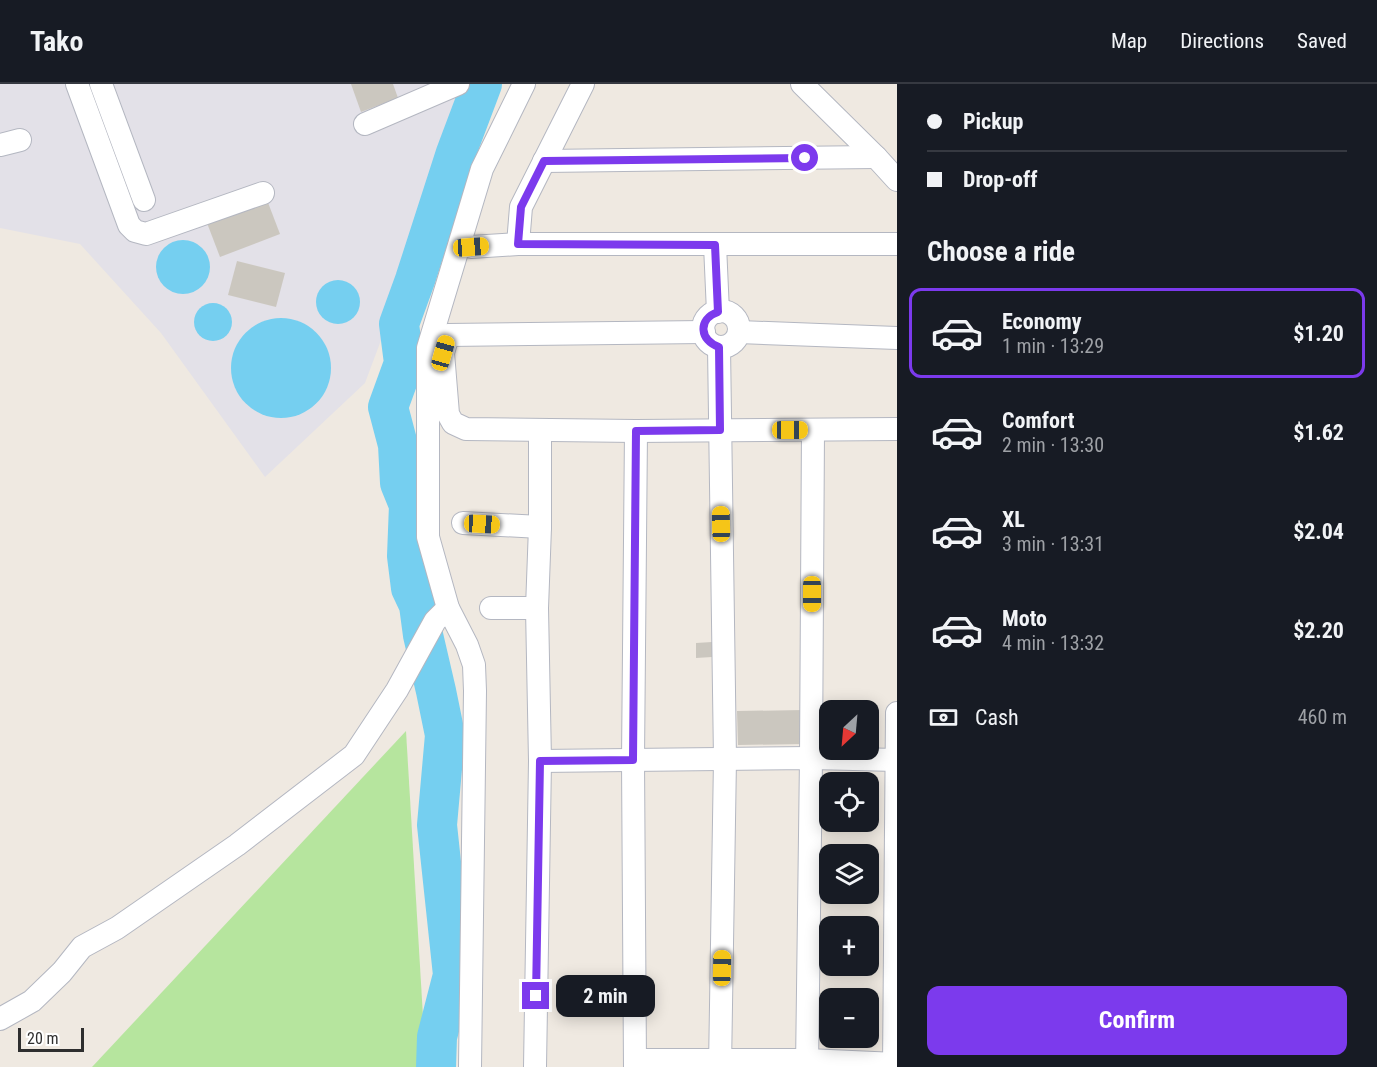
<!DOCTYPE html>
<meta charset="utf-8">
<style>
body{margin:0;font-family:"Roboto Condensed",sans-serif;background:#242831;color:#f1f3f6;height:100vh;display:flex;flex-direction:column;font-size:22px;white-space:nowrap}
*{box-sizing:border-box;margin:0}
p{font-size:20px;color:#9ea1a6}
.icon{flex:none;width:33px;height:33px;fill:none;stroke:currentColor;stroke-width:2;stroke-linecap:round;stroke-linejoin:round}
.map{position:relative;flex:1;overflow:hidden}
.side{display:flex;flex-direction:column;background:#171b24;width:480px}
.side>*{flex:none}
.guide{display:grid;align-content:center;height:132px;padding:0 30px;background:#171b24}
.needle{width:39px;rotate:206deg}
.buttons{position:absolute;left:819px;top:616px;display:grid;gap:12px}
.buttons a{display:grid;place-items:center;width:60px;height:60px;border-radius:12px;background:#171b24;box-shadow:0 3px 15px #0003;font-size:30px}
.scale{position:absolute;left:18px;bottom:15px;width:66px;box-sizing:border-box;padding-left:6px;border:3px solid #2e2e2e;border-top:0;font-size:16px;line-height:21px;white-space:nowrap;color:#2e2e2e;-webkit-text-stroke:4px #fff;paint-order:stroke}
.end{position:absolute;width:27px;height:27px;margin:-14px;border:8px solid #7c3aed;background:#fff;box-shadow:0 0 0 3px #fff}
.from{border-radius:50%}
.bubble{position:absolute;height:42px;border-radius:12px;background:#171b24;box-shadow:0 3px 15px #0003;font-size:20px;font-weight:700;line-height:42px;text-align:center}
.car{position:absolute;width:18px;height:36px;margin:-18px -9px;border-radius:8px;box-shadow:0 0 4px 2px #0007;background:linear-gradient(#f5c518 24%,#345 0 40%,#f5c518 0 76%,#345 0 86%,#f5c518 0)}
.guide b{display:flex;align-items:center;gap:21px;height:57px;font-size:22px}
.guide b+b{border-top:2px solid #363941}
.guide i{width:15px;height:15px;background:#f1f3f6}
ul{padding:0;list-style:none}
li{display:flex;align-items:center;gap:18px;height:90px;margin:0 12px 9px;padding:0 18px;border:3px solid transparent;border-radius:12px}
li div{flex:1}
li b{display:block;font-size:22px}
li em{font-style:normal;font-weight:700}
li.current{border-color:#7c3aed}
li>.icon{width:54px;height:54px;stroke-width:1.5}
h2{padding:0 30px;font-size:27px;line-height:72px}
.pay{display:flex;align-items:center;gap:15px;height:66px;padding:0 30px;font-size:22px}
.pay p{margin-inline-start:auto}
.action{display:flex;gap:12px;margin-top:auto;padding:12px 30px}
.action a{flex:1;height:69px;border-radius:12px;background:#7c3aed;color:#fff;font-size:24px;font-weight:700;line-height:69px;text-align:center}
header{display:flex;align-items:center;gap:36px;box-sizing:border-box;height:84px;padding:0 30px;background:#171b24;border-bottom:2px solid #363941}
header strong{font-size:28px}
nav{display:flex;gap:33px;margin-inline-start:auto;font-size:21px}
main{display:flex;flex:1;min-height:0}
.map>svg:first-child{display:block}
.industrial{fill:#e3e1e8}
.green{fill:#b6e59e}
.water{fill:#75cff0}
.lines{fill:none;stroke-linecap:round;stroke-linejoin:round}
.river{stroke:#75cff0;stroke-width:40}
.building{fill:#cbc7bf}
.minor-casing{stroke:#b4b7c1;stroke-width:24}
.minor{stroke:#fff;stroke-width:22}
.route{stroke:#7c3aed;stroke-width:8}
</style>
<header>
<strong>Tako</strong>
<nav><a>Map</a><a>Directions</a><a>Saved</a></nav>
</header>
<main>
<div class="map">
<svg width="897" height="983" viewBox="0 0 897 983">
<rect width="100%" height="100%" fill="#efe9e1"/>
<polygon class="industrial" points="0,0 477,0 365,299 265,393 161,249 80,160 0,144"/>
<polygon class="green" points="406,647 426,983 92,983"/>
<g class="water">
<circle cx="183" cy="183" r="27"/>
<circle cx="338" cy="218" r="22"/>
<circle cx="213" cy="238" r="19"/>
<circle cx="281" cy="284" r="50"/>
</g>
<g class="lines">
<polyline class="river" points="436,983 437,953 453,891 437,741 445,651 436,607 423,551 419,521 411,504 407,472 409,421 400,399 398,361 388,323 404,279 399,240 415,196 456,69 482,0"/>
</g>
<g class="building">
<polygon points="351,0 393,0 398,14 361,28"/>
<polygon points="267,116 280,150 220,173 207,139"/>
<polygon points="237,177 285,189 276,223 228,211"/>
<polygon points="712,558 712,573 696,574 696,559"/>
<polygon points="804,626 805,660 738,661 737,627"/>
</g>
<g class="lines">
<defs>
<g id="minor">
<polyline points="77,0 129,141 135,147 146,150 263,109"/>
<polyline points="101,0 144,116"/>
<polyline points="802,0 876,73 897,96"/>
<polyline points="365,40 458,0"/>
<polyline points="0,61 20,56"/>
<polyline points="544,77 876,73"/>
<polyline points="518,160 521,123 583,0"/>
<polyline points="715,161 718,228"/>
<polyline points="471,163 518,160 897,160"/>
<circle cx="721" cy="245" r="18"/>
<polyline points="704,248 448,251 443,269 448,330 453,339 466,345 636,347 897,345"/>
<polyline points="739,248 897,254"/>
<polyline points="719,263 725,675 720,983"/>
<polyline points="463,439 540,443"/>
<polyline points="491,524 537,524"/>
<polyline points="540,677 811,674 897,676"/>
<polyline points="0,935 32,917 62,888 82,863 117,844 237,761 354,671 397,606 435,537 448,524"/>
<polyline points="635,976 807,976 897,980"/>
<polyline points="470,983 475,607 474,581 467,561 448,524 428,453 428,264 482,85 524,0"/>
<polyline points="535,983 540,677 537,524 540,443 540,346"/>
<polyline points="635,983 633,676 636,347"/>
<polyline points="807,983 811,674 813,346"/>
<polyline points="894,983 897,629"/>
</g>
</defs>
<use href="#minor" class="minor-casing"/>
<use href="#minor" class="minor"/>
</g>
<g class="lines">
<path class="route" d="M 536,912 L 540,677 L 633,676 L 636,347 L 720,346 L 719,263 C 700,257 697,235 718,228 L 715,161 L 518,160 L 521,123 L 544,77 L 805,74"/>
</g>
</svg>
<div class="buttons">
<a><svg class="needle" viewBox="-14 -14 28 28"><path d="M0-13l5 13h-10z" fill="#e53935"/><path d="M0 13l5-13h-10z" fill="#9ea1a6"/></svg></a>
<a><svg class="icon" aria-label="locate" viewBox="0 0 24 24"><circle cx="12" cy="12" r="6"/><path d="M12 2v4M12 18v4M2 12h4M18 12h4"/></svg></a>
<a><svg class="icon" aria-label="layers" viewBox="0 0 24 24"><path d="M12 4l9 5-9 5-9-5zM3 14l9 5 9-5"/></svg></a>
<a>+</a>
<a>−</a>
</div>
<div class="scale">20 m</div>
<i class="end from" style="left:805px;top:74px"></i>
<i class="end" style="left:536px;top:912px"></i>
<div class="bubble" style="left:556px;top:891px;width:99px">2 min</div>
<i class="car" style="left:471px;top:163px;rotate:86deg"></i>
<i class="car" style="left:443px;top:269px;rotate:16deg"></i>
<i class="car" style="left:790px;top:346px;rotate:90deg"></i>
<i class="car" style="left:482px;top:440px;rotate:93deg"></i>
<i class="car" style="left:721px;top:440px;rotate:359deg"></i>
<i class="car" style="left:812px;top:510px;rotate:180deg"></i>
<i class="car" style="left:722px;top:884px;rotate:1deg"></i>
</div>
<section class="side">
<div class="guide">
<b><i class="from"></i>Pickup</b>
<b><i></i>Drop-off</b>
</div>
<h2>Choose a ride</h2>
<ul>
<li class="current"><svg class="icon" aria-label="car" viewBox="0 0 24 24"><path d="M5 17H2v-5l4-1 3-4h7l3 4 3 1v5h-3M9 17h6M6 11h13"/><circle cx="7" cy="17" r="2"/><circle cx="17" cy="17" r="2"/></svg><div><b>Economy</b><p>1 min · 13:29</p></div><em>$1.20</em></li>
<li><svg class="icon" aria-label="car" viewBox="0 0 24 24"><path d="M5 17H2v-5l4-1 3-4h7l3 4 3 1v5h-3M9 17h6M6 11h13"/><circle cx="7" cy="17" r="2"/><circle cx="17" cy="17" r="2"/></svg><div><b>Comfort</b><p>2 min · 13:30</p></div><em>$1.62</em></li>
<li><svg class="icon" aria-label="car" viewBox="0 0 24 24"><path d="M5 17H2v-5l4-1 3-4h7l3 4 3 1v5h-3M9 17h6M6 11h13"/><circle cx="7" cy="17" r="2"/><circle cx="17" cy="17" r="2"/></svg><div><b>XL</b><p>3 min · 13:31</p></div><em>$2.04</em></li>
<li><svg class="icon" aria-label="car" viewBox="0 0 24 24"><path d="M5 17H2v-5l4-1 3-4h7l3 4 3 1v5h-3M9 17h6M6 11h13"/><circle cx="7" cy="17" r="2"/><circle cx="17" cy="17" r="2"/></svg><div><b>Moto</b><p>4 min · 13:32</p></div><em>$2.20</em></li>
</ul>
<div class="pay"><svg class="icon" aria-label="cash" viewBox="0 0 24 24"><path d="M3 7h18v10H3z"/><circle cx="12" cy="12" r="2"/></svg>Cash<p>460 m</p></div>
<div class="action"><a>Confirm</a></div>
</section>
</main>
